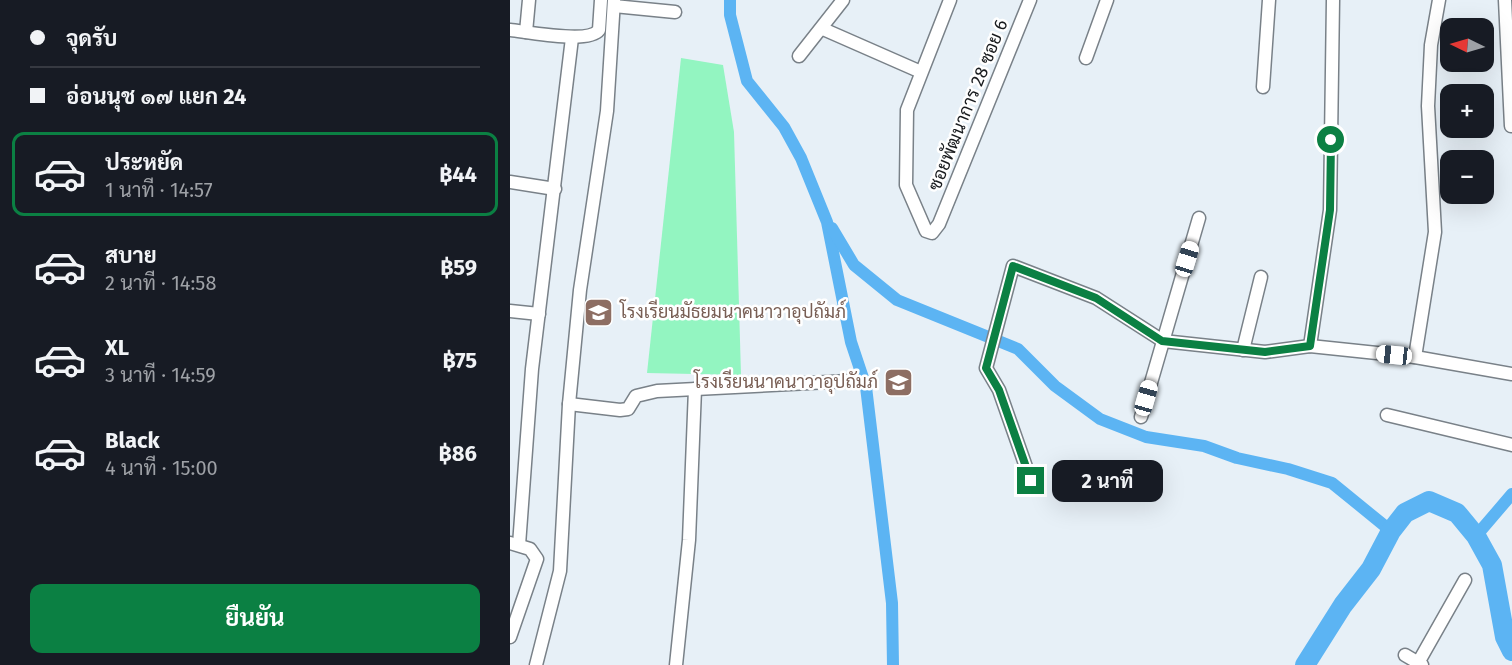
<!DOCTYPE html>
<html lang="th">
<meta charset="utf-8">
<style>
body{margin:0;font-family:"Fira Sans",Sarabun,sans-serif;background:#20242c;color:#f1f3f6;height:100vh;display:flex;flex-direction:column;font-size:22px;white-space:nowrap}
*{box-sizing:border-box;margin:0}
p{font-size:20px;color:#9ea1a6}
.icon{flex:none;width:33px;height:33px;fill:none;stroke:currentColor;stroke-width:2;stroke-linecap:round;stroke-linejoin:round}
.map{position:relative;flex:1;overflow:hidden}
.panel{display:flex;flex-direction:column;background:#171b24;width:510px}
.panel>*{flex:none}
.hud{display:grid;align-content:center;height:132px;padding:0 30px;background:#171b24}
.needle{width:39px;rotate:275deg}
.buttons{position:absolute;left:930px;top:18px;display:grid;gap:12px}
.buttons a{display:grid;place-items:center;width:54px;height:54px;border-radius:12px;background:#171b24;box-shadow:0 6px 24px #0002;font-size:30px}
.end{position:absolute;width:27px;height:27px;margin:-14px;border:8px solid #0b8043;background:#fff;box-shadow:0 0 0 3px #fff}
.from{border-radius:50%}
.bubble{position:absolute;height:42px;border-radius:12px;background:#171b24;box-shadow:0 6px 24px #0002;font-size:20px;font-weight:700;line-height:42px;text-align:center}
.car{position:absolute;width:18px;height:36px;margin:-18px -9px;border-radius:8px;box-shadow:0 0 4px 2px #0007;background:linear-gradient(#fff 24%,#345 0 40%,#fff 0 76%,#345 0 86%,#fff 0)}
.hud b{display:flex;align-items:center;gap:21px;height:57px;font-size:22px}
.hud b+b{border-top:2px solid #363941}
.hud i{width:15px;height:15px;background:#f1f3f6}
ul{padding:0;list-style:none}
li{display:flex;align-items:center;gap:18px;height:84px;margin:0 12px 9px;padding:0 18px;border:3px solid transparent;border-radius:12px}
li div{flex:1}
li b{display:block;font-size:22px}
li em{font-style:normal;font-weight:700}
li.current{border-color:#0b8043}
li>.icon{width:54px;height:54px;stroke-width:1.5}
.primary-button{display:flex;gap:12px;margin-top:auto;padding:12px 30px}
.primary-button a{flex:1;height:69px;border-radius:12px;background:#0b8043;color:#fff;font-size:24px;font-weight:700;line-height:69px;text-align:center}
main{display:flex;flex:1;min-height:0}
.map>svg:first-child{display:block}
.green{fill:#93f5c1}
.lines{fill:none;stroke-linecap:round;stroke-linejoin:round}
.canal{stroke:#5cb4f3;stroke-width:12}
.river{stroke:#5cb4f3;stroke-width:20}
.minor-casing{stroke:#798188;stroke-width:15}
.minor{stroke:#fff;stroke-width:12}
.route{stroke:#0b8043;stroke-width:8}
.labels{text-anchor:middle;dominant-baseline:central;stroke-width:5;stroke-linejoin:round;paint-order:stroke}
.street-label{font-size:18px;fill:#181b1e;stroke:#fff}
.education-label{font-size:18px;fill:#785e54;stroke:#fff;text-anchor:start}
</style>
<main>
<section class="panel">
<div class="hud">
<b><i class="from"></i>จุดรับ</b>
<b><i></i>อ่อนนุช ๑๗ แยก 24</b>
</div>
<ul>
<li class="current"><svg class="icon" aria-label="car" viewBox="0 0 24 24"><path d="M5 17H2v-5l4-1 3-4h7l3 4 3 1v5h-3M9 17h6M6 11h13"/><circle cx="7" cy="17" r="2"/><circle cx="17" cy="17" r="2"/></svg><div><b>ประหยัด</b><p>1 นาที · 14:57</p></div><em>฿44</em></li>
<li><svg class="icon" aria-label="car" viewBox="0 0 24 24"><path d="M5 17H2v-5l4-1 3-4h7l3 4 3 1v5h-3M9 17h6M6 11h13"/><circle cx="7" cy="17" r="2"/><circle cx="17" cy="17" r="2"/></svg><div><b>สบาย</b><p>2 นาที · 14:58</p></div><em>฿59</em></li>
<li><svg class="icon" aria-label="car" viewBox="0 0 24 24"><path d="M5 17H2v-5l4-1 3-4h7l3 4 3 1v5h-3M9 17h6M6 11h13"/><circle cx="7" cy="17" r="2"/><circle cx="17" cy="17" r="2"/></svg><div><b>XL</b><p>3 นาที · 14:59</p></div><em>฿75</em></li>
<li><svg class="icon" aria-label="car" viewBox="0 0 24 24"><path d="M5 17H2v-5l4-1 3-4h7l3 4 3 1v5h-3M9 17h6M6 11h13"/><circle cx="7" cy="17" r="2"/><circle cx="17" cy="17" r="2"/></svg><div><b>Black</b><p>4 นาที · 15:00</p></div><em>฿86</em></li>
</ul>
<div class="primary-button"><a>ยืนยัน</a></div>
</section>
<div class="map">
<svg width="1002" height="665" viewBox="0 0 1002 665">
<rect width="100%" height="100%" fill="#e7f0f7"/>
<polygon class="green" points="171,58 213,65 224,132 231,375 137,373"/>
<g class="lines">
<g class="canal">
<polyline points="220,0 220,15 237,81 274,127 291,158 317,222 341,342 356,387 382,603 383,665"/>
<polyline points="322,228 344,265 387,300 508,349 545,386 590,419 636,437 694,446 727,458 778,469 822,483 881,531"/>
<polyline points="966,536 1002,494"/>
</g>
<polyline class="river" points="795,665 833,605 861,569 881,531 895,513 919,501 947,513 966,536 982,565 995,637 1002,651"/>
<defs>
<g id="minor">
<polyline points="440,0 397,110 396,185 416,231 422,233 429,224 520,0"/>
<polyline points="995,0 1001,126"/>
<polyline points="104,6 165,12"/>
<polyline points="313,29 411,72"/>
<path d="M 0,30 C 18,32 79,44 89,30 L 91,0"/>
<polyline points="16,32 19,0"/>
<polyline points="289,56 333,0"/>
<polyline points="576,58 597,0"/>
<polyline points="753,87 759,0"/>
<polyline points="0,182 45,189"/>
<polyline points="0,311 29,314"/>
<polyline points="800,346 820,210 823,0"/>
<polyline points="733,350 751,277"/>
<polyline points="905,357 925,232 918,106 921,45 929,0"/>
<polyline points="59,404 110,410 118,409 126,396 147,391 338,381"/>
<polyline points="877,415 1002,445"/>
<polyline points="631,417 689,218"/>
<polyline points="521,481 489,390 476,368 503,266 586,298 653,341 755,352 800,346 905,357 1002,374"/>
<polyline points="0,543 20,549 27,559 0,637"/>
<polyline points="9,545 22,369 62,38"/>
<polyline points="895,655 912,665"/>
<polyline points="908,663 955,580"/>
<polyline points="26,665 50,571 59,404 70,290 97,111 104,0"/>
<polyline points="166,665 179,540 185,389"/>
</g>
</defs>
<use href="#minor" class="minor-casing"/>
<use href="#minor" class="minor"/>
</g>
<g class="lines">
<polyline class="route" points="521,481 489,390 476,368 503,266 586,298 652,341 755,352 800,346 820,210 821,140"/>
</g>
<defs>
<symbol id="school-square" viewBox="-11 -11 22 22"><rect x="-9" y="-9" width="18" height="18" rx="4" fill="#8d6e63" stroke="#fff"/><path d="M0-5L7-2L0 1L-7-2ZM-4 1L0 2.5L4 1V4Q0 6-4 4Z" fill="#fff"/></symbol>
</defs>
<g fill-rule="evenodd">
<use href="#school-square" x="72" y="296" width="33" height="33"/>
<use href="#school-square" x="372" y="366" width="33" height="33"/>
</g>
<g class="labels">
<g class="street-label">
<text transform="translate(458 105) rotate(-68)">ซอยพัฒนาการ 28 ซอย 6</text>
</g>
<g class="education-label">
<text x="110" y="312">โรงเรียนมัธยมนาคนาวาอุปถัมภ์</text>
<text x="368" y="382" text-anchor="end">โรงเรียนนาคนาวาอุปถัมภ์</text>
</g>
</g>
</svg>
<div class="buttons">
<a><svg class="needle" viewBox="-14 -14 28 28"><path d="M0-13l5 13h-10z" fill="#e53935"/><path d="M0 13l5-13h-10z" fill="#9ea1a6"/></svg></a>
<a>+</a>
<a>−</a>
</div>
<i class="end from" style="left:821px;top:140px"></i>
<i class="end" style="left:521px;top:481px"></i>
<div class="bubble" style="left:542px;top:460px;width:111px">2 นาที</div>
<i class="car" style="left:677px;top:259px;rotate:17deg"></i>
<i class="car" style="left:884px;top:355px;rotate:276deg"></i>
<i class="car" style="left:636px;top:398px;rotate:16deg"></i>
</div>
</main>
